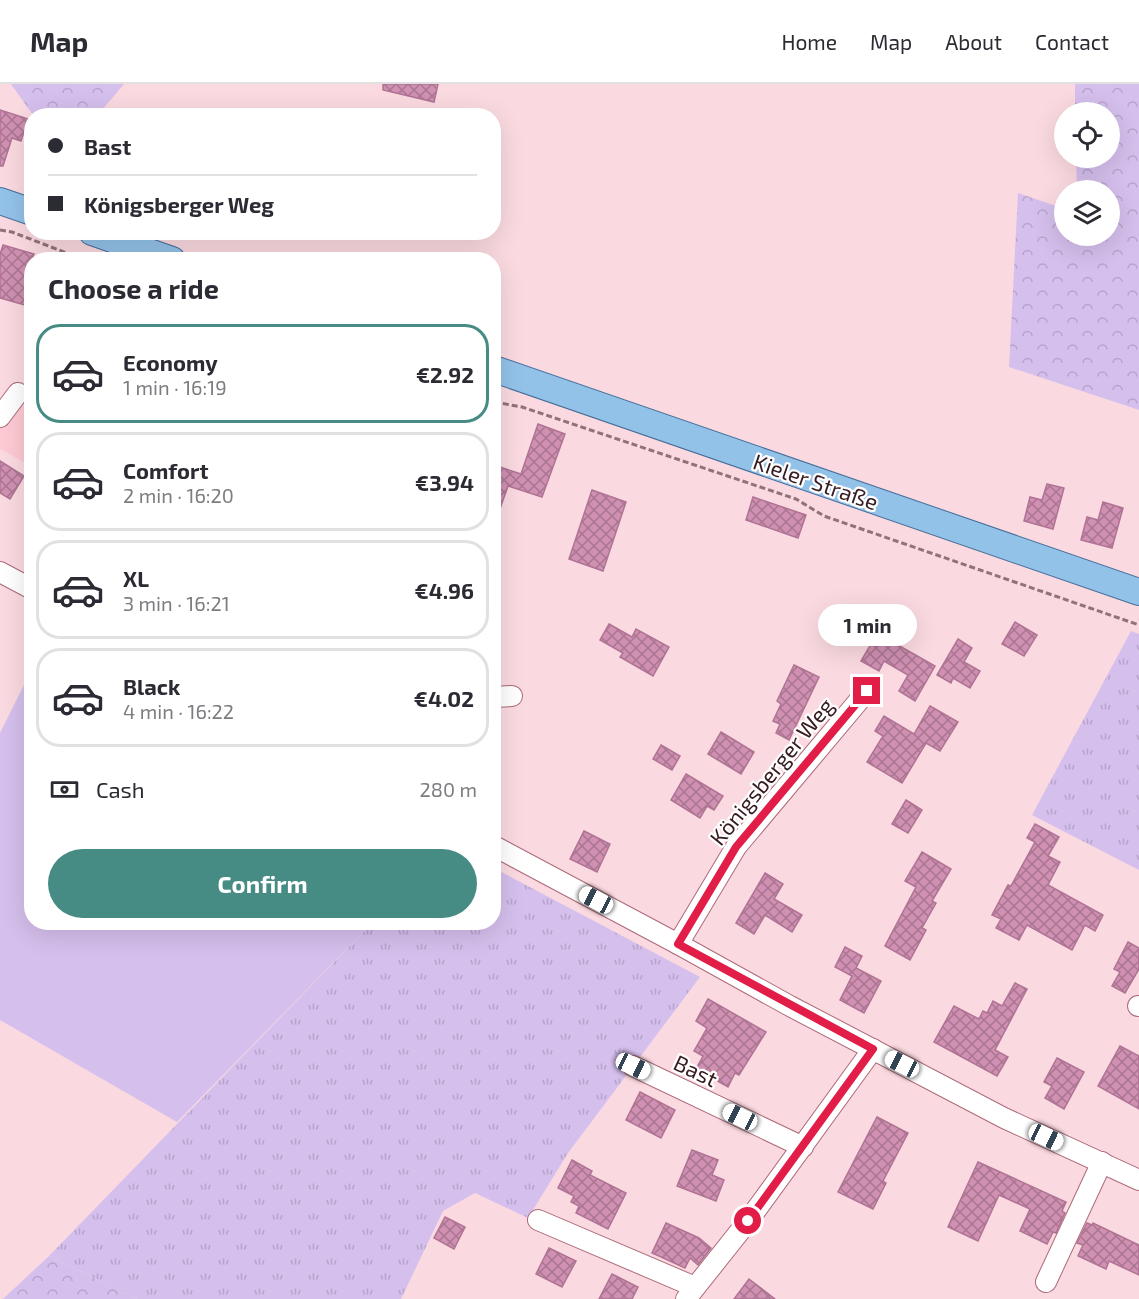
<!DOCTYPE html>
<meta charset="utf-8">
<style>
body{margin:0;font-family:"Exo 2",sans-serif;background:#f2f2f3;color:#2b2b33;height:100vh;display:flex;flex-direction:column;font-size:22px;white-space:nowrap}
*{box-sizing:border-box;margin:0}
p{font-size:20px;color:#7c7c81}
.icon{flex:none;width:33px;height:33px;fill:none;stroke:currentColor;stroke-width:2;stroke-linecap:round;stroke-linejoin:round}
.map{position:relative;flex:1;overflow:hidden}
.sheet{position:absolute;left:24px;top:168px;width:477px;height:678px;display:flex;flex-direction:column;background:#fff;border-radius:24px;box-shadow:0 6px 24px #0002}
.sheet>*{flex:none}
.banner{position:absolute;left:24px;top:24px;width:477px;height:132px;border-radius:24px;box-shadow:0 6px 24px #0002;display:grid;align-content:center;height:132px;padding:0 24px;background:#fff}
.tools{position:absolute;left:1054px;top:18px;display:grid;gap:12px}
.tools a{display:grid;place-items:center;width:66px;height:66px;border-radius:50%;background:#fff;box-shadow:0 6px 24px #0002;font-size:30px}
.end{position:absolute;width:27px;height:27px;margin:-14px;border:8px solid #e11d48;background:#fff;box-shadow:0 0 0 3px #fff}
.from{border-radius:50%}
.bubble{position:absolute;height:42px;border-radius:21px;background:#fff;box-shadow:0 6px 24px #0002;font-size:20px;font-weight:700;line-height:42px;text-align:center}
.car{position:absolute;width:18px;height:36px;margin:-18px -9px;border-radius:8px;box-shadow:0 0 4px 2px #0007;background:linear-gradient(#fff 24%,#345 0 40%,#fff 0 76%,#345 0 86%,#fff 0)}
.banner b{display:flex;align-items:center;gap:21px;height:57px;font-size:22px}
.banner b+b{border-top:2px solid #e1e1e2}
.banner i{width:15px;height:15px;background:#2b2b33}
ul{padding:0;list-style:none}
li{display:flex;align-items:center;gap:18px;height:99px;margin:0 12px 9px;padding:0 12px;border:3px solid #e1e1e2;border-radius:24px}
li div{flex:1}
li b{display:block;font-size:22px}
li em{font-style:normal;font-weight:700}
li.current{border-color:#468c85}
li>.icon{width:54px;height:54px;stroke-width:1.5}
h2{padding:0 24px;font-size:27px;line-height:72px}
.pay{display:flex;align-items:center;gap:15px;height:66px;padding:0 24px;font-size:22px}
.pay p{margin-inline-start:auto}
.cta{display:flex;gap:12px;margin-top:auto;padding:12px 24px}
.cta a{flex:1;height:69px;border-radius:36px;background:#468c85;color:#fff;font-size:24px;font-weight:700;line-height:69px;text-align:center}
header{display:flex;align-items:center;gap:36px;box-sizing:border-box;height:84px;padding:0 30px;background:#fff;border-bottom:2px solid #e1e1e2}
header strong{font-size:28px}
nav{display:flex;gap:33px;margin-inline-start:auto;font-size:21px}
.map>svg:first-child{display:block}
.built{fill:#fdcad3}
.grass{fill:url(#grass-tufts)}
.forest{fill:url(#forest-crowns)}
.park{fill:#d5bfed}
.building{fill:url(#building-cross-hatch);stroke:#b07394;stroke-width:1.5}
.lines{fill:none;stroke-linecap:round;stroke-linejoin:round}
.minor-casing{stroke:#ad6978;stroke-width:22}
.major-casing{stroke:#446d99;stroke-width:28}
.path{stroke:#907379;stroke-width:3;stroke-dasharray:6 3;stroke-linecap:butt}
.minor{stroke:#fff;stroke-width:20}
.major{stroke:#93c2e9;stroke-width:26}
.route{stroke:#e11d48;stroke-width:8}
.labels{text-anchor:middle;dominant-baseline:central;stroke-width:4.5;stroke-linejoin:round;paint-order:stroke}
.street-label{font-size:22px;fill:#361b21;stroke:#fff}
</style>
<header>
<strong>Map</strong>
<nav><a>Home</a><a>Map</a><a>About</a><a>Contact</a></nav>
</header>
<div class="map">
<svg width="1139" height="1215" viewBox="0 0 1139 1215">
<defs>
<pattern id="grass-tufts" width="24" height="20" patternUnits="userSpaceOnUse" patternTransform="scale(1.5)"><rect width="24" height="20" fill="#d5bfed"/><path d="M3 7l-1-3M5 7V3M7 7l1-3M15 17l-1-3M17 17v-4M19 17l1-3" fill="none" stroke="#b7a4cb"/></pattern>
<pattern id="forest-crowns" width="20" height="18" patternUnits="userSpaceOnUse" patternTransform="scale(1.5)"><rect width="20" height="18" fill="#d5bfed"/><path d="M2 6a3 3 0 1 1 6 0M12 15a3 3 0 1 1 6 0" fill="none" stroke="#b7a4cb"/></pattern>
<pattern id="building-cross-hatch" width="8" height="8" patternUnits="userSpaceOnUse" patternTransform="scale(1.5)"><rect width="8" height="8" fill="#cf90b2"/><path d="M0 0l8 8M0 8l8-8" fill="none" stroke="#a97590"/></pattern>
</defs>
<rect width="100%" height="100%" fill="#fadae0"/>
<polygon class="built" points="31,301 31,382 0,365 0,345"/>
<g class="grass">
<polygon points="1131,547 1139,550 1139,786 1032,731"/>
<polygon points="494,784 700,893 568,1069 528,1134 475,1109 443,1127 401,1215 137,1215 49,1172 372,839 494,838"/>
</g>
<g class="forest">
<polygon points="11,0 124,0 97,32 33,31"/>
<polygon points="1075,0 1139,0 1139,326 1009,283 1018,109 1065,125 1065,152 1110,152 1110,106 1077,106 1076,74 1110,74 1110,28 1075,28"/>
<polygon points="49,1172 137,1215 3,1215"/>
</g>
<polygon class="park" points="31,587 32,838 372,839 177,1038 0,936 0,649"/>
<g class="building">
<polygon points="383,0 438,0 434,18 383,6"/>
<polygon points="0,26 28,35 21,57 12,54 3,82 0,82"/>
<polygon points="3,161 34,170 27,194 32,196 32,223 0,214 0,170"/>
<polygon points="538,340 565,350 542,413 508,402 496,436 494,436 494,381 521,390"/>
<polygon points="0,377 24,392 10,415 0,409"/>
<polygon points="1047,400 1064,404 1053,445 1024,437 1030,413 1042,416"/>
<polygon points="592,406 626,418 603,487 569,475"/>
<polygon points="753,413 806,431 798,454 746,436"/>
<polygon points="1103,418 1123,424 1112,464 1081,456 1087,433 1098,436"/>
<polygon points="1015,538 1037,551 1024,572 1002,560"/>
<polygon points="609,540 632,553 636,545 669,563 653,592 620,573 623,569 600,556"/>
<polygon points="882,552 935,582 915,617 899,607 908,591 884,577 879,587 861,577 871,560 876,563"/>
<polygon points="958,555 972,564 964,578 980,587 970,604 953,594 951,599 937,591"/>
<polygon points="794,581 819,593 789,656 776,649 780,640 773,637 781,620 777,617"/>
<polygon points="930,622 958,638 940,667 926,659 902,699 867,678 883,652 875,647 884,632 914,650"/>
<polygon points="721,648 754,668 741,690 708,670"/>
<polygon points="661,661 680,672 672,686 653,675"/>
<polygon points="686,690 723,712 714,726 707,722 700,734 671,716"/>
<polygon points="906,716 922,726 908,749 892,740"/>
<polygon points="1035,740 1059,753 1048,772 1060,778 1048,801 1103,831 1095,847 1085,841 1072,866 1027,841 1019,856 996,844 1001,835 992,831 1008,801 1011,802 1035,758 1027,754"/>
<polygon points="584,747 610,760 597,788 570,775"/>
<polygon points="922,768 951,785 932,817 936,819 922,844 926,846 910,876 885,862 916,803 905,797"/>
<polygon points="765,789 783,800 774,815 802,831 792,848 765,831 754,850 736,839"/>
<polygon points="1128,858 1139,864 1139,885 1125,909 1112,902 1120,888 1114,885"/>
<polygon points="845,863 862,872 856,884 881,897 864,929 840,916 852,892 835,883"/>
<polygon points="1015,899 1027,905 995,966 1008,973 997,992 934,958 954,922 979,935 983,927 987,929 993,917 1002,922"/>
<polygon points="708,915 766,948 739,991 735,989 728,1003 696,985 703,972 694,967 707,944 696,937"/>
<polygon points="1120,962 1139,972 1139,1025 1098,1002"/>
<polygon points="1057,974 1084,988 1064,1025 1045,1014 1052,1002 1044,998"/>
<polygon points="640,1008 675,1026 661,1054 626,1036"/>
<polygon points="877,1033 908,1049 883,1097 886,1099 873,1125 838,1108"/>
<polygon points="692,1066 718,1076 712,1091 724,1096 716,1117 677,1102"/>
<polygon points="572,1076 592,1087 590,1091 626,1109 608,1145 576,1129 579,1122 571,1118 574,1112 558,1104"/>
<polygon points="978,1078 1066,1118 1062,1127 1065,1129 1056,1149 1053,1148 1047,1160 1020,1147 1030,1125 999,1111 978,1157 948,1143"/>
<polygon points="445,1133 465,1143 454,1165 434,1154"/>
<polygon points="666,1139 699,1154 711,1164 698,1181 690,1174 685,1184 652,1169"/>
<polygon points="1087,1139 1092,1141 1093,1139 1139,1161 1139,1191 1109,1177 1106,1185 1078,1172 1083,1161 1077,1159"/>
<polygon points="549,1164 576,1177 562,1203 536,1190"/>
<polygon points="612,1190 638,1203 632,1215 599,1215"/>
<polygon points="749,1195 775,1215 734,1215"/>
</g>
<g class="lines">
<defs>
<g id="minor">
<polyline points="0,333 18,309"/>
<polyline points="0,488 32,505"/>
<polyline points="494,613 512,612"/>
<polyline points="494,762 678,860 790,922 1004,1034 1139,1096"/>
<polyline points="678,860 736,763 867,607"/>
<polyline points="1138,922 1139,922"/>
<polyline points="633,982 803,1063"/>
<polyline points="538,1136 695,1203"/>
<polyline points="1046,1198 1102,1078"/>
<polyline points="686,1215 748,1137 873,965"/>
</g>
<g id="major">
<polyline points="0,117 32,128"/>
<polyline points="92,148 172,176"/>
<polyline points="494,285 1139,508"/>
</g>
</defs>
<use href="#minor" class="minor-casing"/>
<use href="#major" class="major-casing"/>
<g class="path">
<polyline points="0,146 12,148 85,176"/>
<polyline points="494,318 522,323 796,415 824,432 1139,541"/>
</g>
<use href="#minor" class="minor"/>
<use href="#major" class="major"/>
</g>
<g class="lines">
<polyline class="route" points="748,1137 873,965 678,860 736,763 867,607"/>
</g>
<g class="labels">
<g class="street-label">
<text transform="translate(816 397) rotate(19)">Kieler Straße</text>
<text transform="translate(771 687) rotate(-51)">Königsberger Weg</text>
<text transform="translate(696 986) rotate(25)">Bast</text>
</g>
</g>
</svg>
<div class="tools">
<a><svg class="icon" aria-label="locate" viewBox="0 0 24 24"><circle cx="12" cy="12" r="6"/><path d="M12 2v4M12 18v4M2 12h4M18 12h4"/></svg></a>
<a><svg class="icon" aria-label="layers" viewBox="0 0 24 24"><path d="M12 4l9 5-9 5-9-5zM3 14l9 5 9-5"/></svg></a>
</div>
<i class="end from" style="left:748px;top:1137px"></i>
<i class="end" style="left:867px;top:607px"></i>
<div class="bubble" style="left:818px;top:520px;width:99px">1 min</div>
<i class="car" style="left:596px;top:816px;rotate:298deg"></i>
<i class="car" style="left:902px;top:980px;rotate:297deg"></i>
<i class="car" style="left:633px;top:982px;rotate:115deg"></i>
<i class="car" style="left:740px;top:1033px;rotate:296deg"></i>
<i class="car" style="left:1046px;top:1053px;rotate:115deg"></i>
<div class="banner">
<b><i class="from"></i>Bast</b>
<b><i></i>Königsberger Weg</b>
</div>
<section class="sheet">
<h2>Choose a ride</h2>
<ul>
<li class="current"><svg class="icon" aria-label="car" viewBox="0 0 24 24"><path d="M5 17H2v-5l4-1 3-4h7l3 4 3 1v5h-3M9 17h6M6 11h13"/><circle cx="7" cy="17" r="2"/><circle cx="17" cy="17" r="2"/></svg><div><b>Economy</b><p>1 min · 16:19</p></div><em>€2.92</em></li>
<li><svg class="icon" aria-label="car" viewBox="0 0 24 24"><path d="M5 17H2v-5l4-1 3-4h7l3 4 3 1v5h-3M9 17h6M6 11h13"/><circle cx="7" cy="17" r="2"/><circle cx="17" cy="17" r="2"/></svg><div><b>Comfort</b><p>2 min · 16:20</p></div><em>€3.94</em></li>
<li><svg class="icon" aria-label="car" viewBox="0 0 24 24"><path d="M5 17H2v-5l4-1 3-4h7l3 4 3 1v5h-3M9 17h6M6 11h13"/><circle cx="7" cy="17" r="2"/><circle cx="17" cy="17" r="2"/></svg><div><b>XL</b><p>3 min · 16:21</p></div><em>€4.96</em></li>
<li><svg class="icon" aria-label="car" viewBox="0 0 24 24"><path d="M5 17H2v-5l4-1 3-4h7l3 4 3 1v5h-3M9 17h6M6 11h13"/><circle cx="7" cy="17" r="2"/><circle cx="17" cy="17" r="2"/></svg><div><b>Black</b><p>4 min · 16:22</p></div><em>€4.02</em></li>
</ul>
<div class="pay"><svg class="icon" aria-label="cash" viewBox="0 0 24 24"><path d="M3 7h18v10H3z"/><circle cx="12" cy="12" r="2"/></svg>Cash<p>280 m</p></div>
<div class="cta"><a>Confirm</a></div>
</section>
</div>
